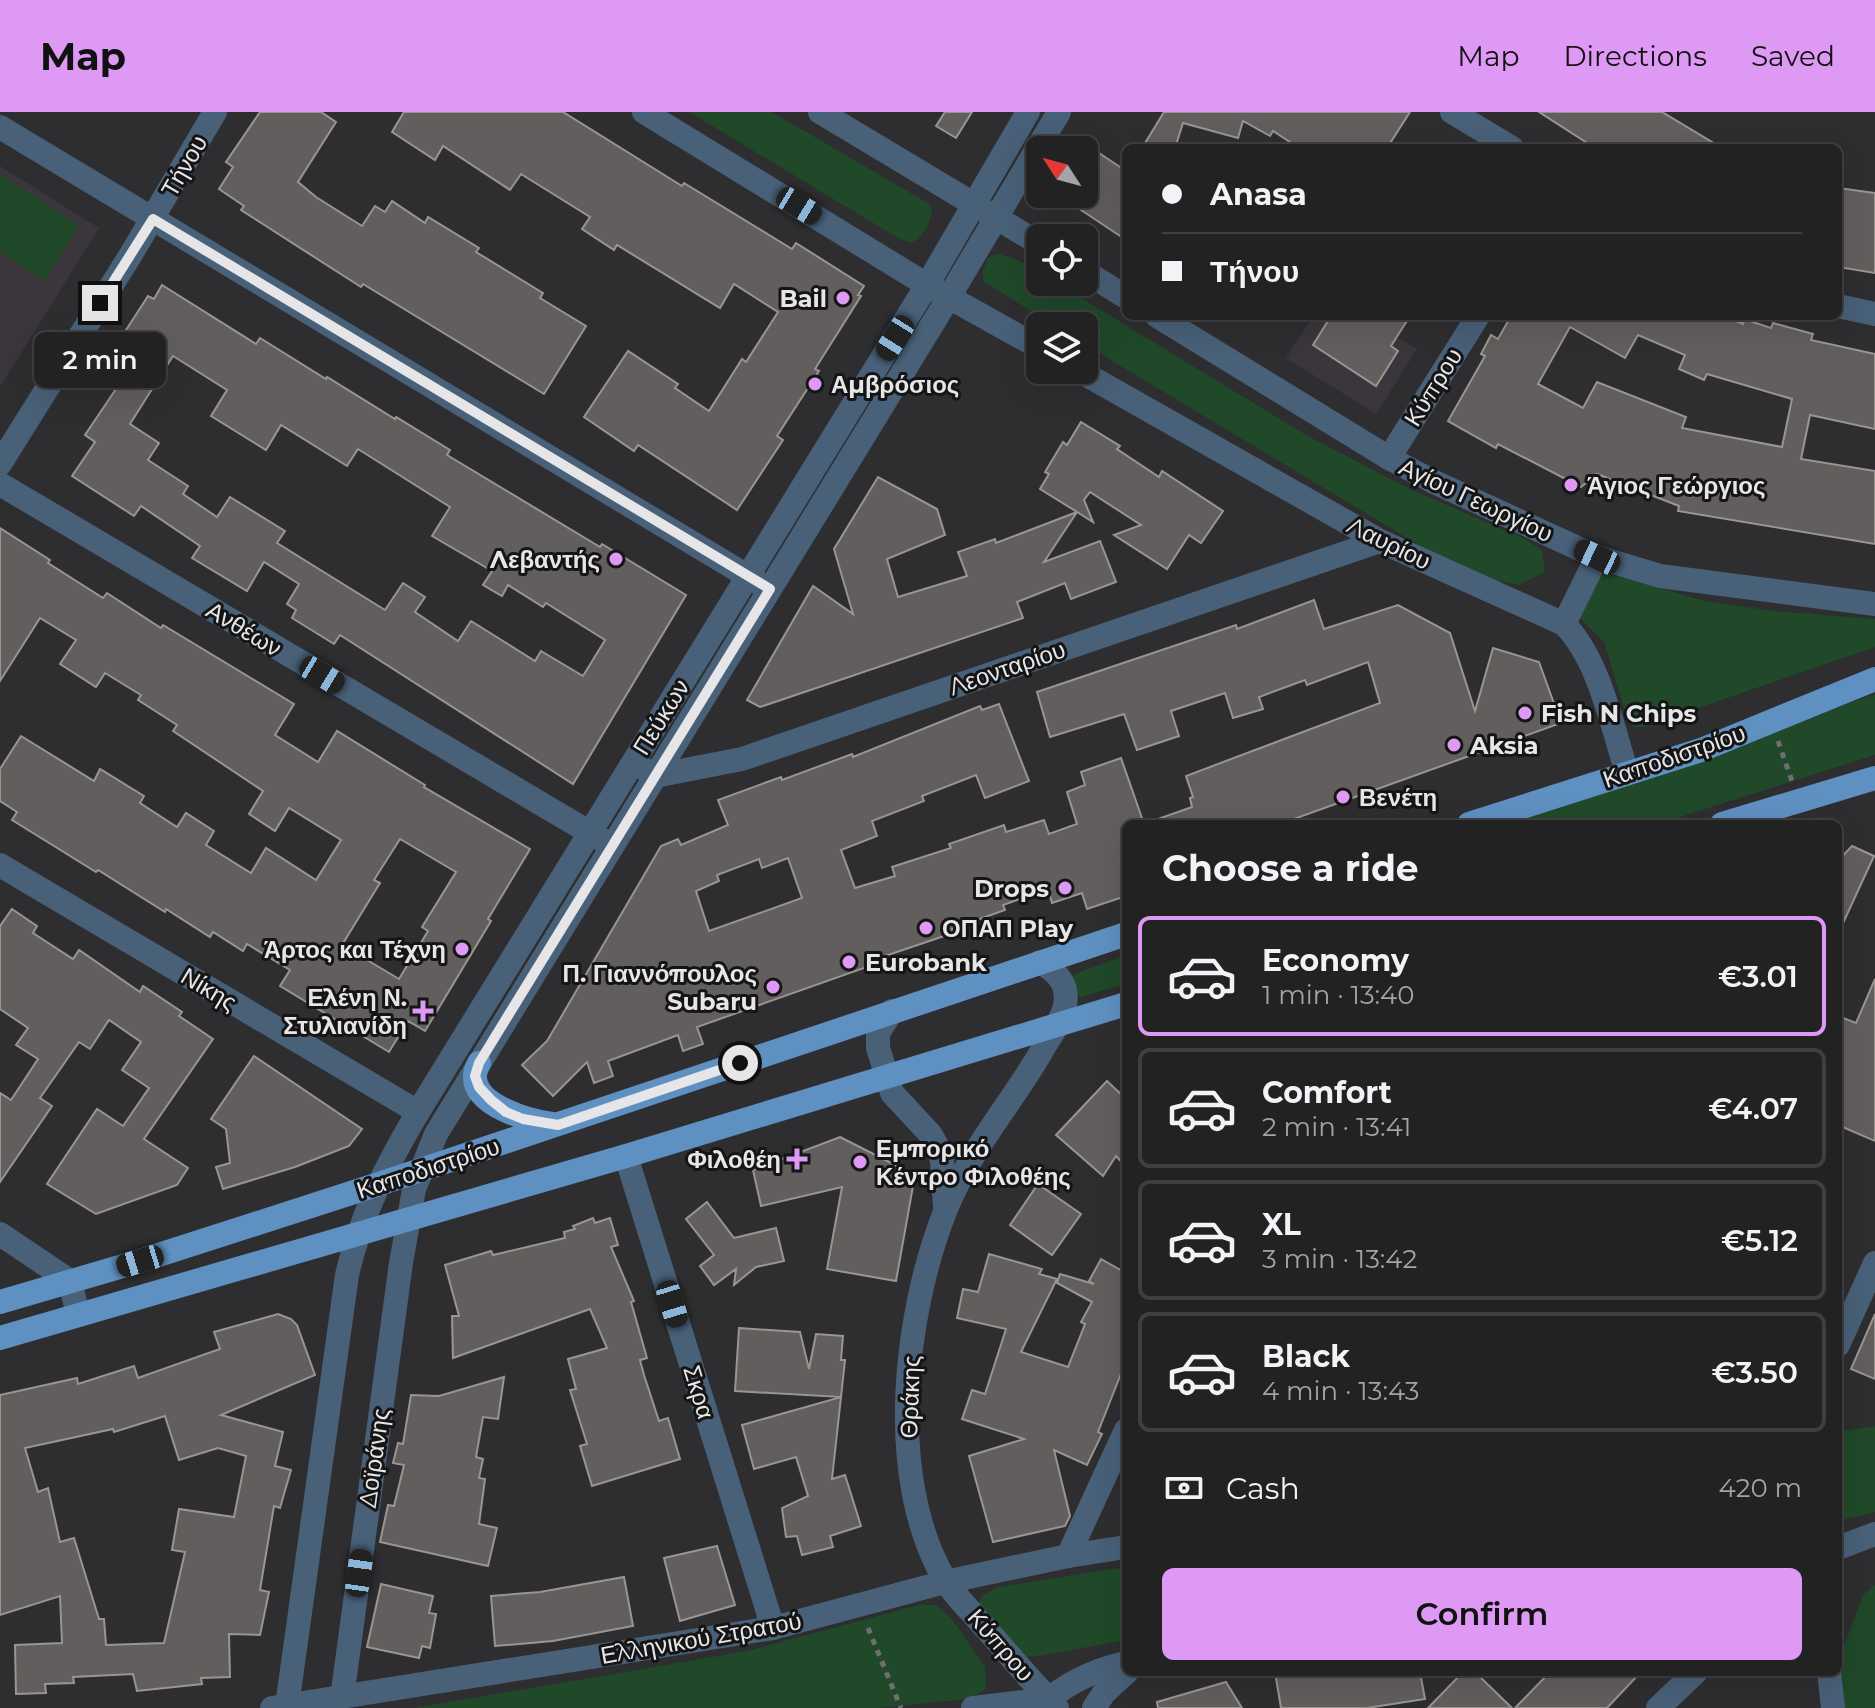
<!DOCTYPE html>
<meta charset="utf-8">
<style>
body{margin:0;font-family:Montserrat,sans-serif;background:#2a2a2b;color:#f1f3f6;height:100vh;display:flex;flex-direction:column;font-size:30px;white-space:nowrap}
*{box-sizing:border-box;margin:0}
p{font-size:26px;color:#a2a4a6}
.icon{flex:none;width:44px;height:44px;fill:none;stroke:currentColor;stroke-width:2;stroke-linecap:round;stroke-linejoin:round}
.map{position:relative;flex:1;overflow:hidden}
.side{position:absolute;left:1122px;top:708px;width:720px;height:856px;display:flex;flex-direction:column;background:#222223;border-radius:12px;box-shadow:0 8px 32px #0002,0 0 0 2px #3f3f41}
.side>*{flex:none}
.banner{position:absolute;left:1122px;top:32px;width:720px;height:176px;border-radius:12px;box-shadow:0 8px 32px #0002,0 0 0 2px #3f3f41;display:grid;align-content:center;height:176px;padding:0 40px;background:#222223}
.needle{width:52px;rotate:306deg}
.tools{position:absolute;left:1026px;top:24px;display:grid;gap:16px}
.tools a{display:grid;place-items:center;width:72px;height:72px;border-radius:12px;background:#222223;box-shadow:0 8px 32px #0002,0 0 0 2px #3f3f41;font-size:40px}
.end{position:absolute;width:36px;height:36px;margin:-18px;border:10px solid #e6e5e7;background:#111;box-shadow:0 0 0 4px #111}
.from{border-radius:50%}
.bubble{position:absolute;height:56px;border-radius:12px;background:#222223;box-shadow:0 8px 32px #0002,0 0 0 2px #3f3f41;font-size:26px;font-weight:600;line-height:56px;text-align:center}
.car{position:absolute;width:24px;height:48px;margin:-24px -12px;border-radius:10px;box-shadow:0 0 6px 2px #0007;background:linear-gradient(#222 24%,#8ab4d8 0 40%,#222 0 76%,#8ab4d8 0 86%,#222 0)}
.banner b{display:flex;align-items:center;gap:28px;height:76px;font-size:30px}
.banner b+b{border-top:2px solid #3f3f41}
.banner i{width:20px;height:20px;background:#f1f3f6}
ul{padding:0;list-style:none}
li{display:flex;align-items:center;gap:24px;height:120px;margin:0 16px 12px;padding:0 24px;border:4px solid #3f3f41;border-radius:12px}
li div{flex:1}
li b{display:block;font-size:30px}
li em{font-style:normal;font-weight:600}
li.active{border-color:#dd99f3}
li>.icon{width:72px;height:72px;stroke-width:1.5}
h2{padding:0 40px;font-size:36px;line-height:96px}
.pay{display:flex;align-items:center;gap:20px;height:88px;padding:0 40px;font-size:30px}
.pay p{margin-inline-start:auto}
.button{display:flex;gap:16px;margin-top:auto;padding:16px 40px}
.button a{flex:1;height:92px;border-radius:12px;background:#dd99f3;color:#111;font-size:32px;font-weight:600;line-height:92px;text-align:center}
header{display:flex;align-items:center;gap:48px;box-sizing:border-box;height:112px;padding:0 40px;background:#dd99f3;color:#111}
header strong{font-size:38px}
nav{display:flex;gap:44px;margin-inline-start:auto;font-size:28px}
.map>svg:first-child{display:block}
.built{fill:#3a363c}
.green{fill:#1f4929}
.building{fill:#625e5d;stroke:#989593;stroke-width:2;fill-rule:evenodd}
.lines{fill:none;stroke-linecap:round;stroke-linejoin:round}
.path{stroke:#6f6e70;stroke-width:5;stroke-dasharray:6 6;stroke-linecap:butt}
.minor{stroke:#486078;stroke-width:24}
.major{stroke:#5f90c2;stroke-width:24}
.route{stroke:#e6e5e7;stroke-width:10}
.poi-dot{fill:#dd99f3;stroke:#161516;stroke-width:3}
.labels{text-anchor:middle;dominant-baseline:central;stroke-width:6;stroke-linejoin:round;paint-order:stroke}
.street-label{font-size:24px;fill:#e6e5e7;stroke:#161516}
.poi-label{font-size:24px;font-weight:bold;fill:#e6e5e7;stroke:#161516;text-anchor:start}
</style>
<header>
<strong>Map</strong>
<nav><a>Map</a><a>Directions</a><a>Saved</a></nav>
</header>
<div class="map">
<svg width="1875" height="1596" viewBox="0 0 1875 1596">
<rect width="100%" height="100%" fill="#2e2d2f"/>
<g class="built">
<polygon points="0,54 99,116 0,275"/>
<polygon points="1313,204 1362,204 1417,237 1376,302 1286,246"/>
</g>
<g class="green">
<path d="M 689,0 L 772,0 L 926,90 L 932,96 C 931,111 924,123 912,131 L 898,126 Z"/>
<polygon points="0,63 79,113 45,169 0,140"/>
<polygon points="999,142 1018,148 1040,161 1040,170 1055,170 1306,323 1410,377 1525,427 1542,438 1545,460 1519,473 1493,468 1425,437 1084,232 1084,214 1055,214 983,169 983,159 988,145"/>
<polygon points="1599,462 1614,463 1705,489 1774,499 1875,507 1875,535 1643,615 1634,615 1628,610 1604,530 1578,504"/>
<polygon points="1875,582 1875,643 1658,712 1507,712"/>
<polygon points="1126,843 1126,872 1080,885 1070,875 1069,866 1080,860"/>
<polygon points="1875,1314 1875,1400 1838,1409 1838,1320"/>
<polygon points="1126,1455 1126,1528 1039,1544 1020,1545 978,1496 981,1484 998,1475"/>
<polygon points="1875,1473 1875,1596 1842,1596 1838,1550 1863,1483"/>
<polygon points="919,1493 936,1493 952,1507 985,1555 986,1577 969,1587 877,1596 414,1596 747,1539"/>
</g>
<g class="building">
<polygon points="260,0 321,0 336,10 298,70 316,85 362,114 375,94 385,100 392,89 425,111 428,105 479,136 476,140 543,181 540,186 586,214 544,282 363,172 361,175 241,98 244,94 219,77 233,55 226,50"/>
<polygon points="404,0 563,0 682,74 684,71 792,137 796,131 864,174 858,183 861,184 815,257 819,259 777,324 783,328 737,398 638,333 634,339 584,305 628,239 678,272 675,276 709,299 742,247 746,250 778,200 734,172 720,196 617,133 614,138 582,117 590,105 521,62 510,78 443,34 435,48 392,20"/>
<polygon points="945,0 972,0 956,26 936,14"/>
<polygon points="1164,0 1410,0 1387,36 1299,36 1273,19 1270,24 1243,9 1238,26 1183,11 1175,36 1142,36"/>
<polygon points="1539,0 1662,0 1722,36 1595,36"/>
<polygon points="1084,31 1126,59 1126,128 1057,82 1084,82"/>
<polygon points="1838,76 1875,81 1875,161 1838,155"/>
<path d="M 162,173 L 256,232 L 260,226 L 326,267 L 327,265 L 395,307 L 396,305 L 450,338 L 447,343 L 600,435 L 602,432 L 686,483 L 573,672 L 340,523 L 334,532 L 292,506 L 296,498 L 287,492 L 299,472 L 264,450 L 247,479 L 192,446 L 200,434 L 141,394 L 134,404 L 72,364 L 95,330 L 85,323 L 124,265 L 104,252 L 148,184 L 154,187 ZM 173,244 L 227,278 L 211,304 L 266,338 L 281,313 L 347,354 L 358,337 L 450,395 L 432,424 L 492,459 L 483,473 L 502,484 L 508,473 L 543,495 L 546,491 L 605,528 L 583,564 L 541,539 L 535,549 L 471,509 L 458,529 L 415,500 L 425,485 L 403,471 L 385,498 L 277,431 L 285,419 L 230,385 L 217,405 L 183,382 L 188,374 L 148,348 L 159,331 L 130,312 Z"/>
<polygon points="1331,204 1410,204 1391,234 1398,239 1376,274 1313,233"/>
<path d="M 1511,204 L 1725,204 L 1743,212 L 1744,207 L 1771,216 L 1773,211 L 1813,222 L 1811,228 L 1875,242 L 1875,317 L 1810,303 L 1801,347 L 1875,359 L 1875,432 L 1678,399 L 1679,394 L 1597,362 L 1581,375 L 1498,332 L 1496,336 L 1448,309 L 1485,244 L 1481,242 L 1491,223 L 1498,227 ZM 1570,215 L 1625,246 L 1638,223 L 1685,243 L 1679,257 L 1704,268 L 1707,262 L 1792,287 L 1782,335 L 1682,316 L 1686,305 L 1597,270 L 1583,296 L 1538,272 Z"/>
<polygon points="1081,310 1120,334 1117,337 1159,365 1162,359 1223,399 1201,431 1189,423 1167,457 1114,423 1141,413 1090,380 1084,388 1093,410 1077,400 1044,450 1100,429 1116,470 1071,487 1065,471 1017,490 1023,506 760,595 747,588 813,474 853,502 834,437 878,365 937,397 945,423 887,447 898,485 967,464 958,440 995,427 996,431 1077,400 1040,377 1049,362 1045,360 1063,330 1067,333"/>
<path d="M 0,416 L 50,448 L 48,451 L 103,486 L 107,481 L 161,516 L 163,513 L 294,592 L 275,623 L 318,650 L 337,619 L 425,673 L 424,675 L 530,737 L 488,807 L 491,809 L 425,919 L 408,909 L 389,940 L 280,874 L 290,858 L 247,832 L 243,839 L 213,820 L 210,825 L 166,797 L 165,800 L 98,758 L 96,760 L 12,708 L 17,700 L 0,689 L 0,657 L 21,624 L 94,669 L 100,657 L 144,684 L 140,691 L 177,715 L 186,701 L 214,719 L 206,733 L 251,761 L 266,736 L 316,768 L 341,728 L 289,696 L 275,719 L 249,702 L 263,679 L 173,619 L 177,613 L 138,588 L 141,583 L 105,561 L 96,575 L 60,552 L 76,528 L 40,506 L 0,569 ZM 400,727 L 456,760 L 422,815 L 428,819 L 399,867 L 342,833 L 380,771 L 374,768 Z"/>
<polygon points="1314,488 1324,517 1398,493 1450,521 1475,599 1493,536 1539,550 1561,611 1280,712 1153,712 1152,709 1192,695 1190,686 1193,685 1186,664 1380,591 1368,550 1307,573 1305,568 1259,585 1263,597 1233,606 1225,581 1171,599 1179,624 1137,638 1124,602 1050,625 1037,580 1236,513 1237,517"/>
<path d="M 999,592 L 1029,669 L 985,686 L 976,663 L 922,684 L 924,689 L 872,709 L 877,724 L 841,738 L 855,776 L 895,764 L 892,755 L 951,736 L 949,732 L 1004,713 L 1006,720 L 1044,708 L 1049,722 L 1077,712 L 1067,680 L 1085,673 L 1081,660 L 1121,646 L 1144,712 L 1126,712 L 1126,784 L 1087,797 L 1082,781 L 1052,791 L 1048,777 L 1003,793 L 1005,798 L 952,817 L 953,821 L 879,846 L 881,850 L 697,915 L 703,932 L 683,939 L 678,923 L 608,949 L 613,964 L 594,971 L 587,950 L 553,984 L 522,953 L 547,929 L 661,734 L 678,727 L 681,733 L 728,713 L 718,688 L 781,665 L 782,668 L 852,642 L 853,645 L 980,594 L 982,598 ZM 788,746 L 802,786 L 709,819 L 696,779 L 719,769 L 717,763 L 759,747 L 762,756 Z"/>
<polygon points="1852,734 1874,744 1838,822 1838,749"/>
<polygon points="12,797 37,814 33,821 73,847 79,838 140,880 143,874 182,900 179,904 213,927 144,1027 188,1056 177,1073 96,1102 47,1072 97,997 123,1014 149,976 122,958 141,930 109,908 90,937 79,930 40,986 52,994 0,1070 0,981 11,988 38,947 16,933 28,916 0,897 0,814"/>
<polygon points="1875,867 1875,1029 1838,1013 1838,904 1856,911"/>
<polygon points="254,944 362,1017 349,1034 295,1055 223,1077 216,1055 230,1051 226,1017 211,1007"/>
<polygon points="1107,969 1126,987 1126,1055 1116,1044 1103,1064 1056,1023"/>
<polygon points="840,1025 915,1063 896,1169 827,1157 842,1075 761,1094 753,1058"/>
<polygon points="1038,1072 1081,1102 1052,1143 1010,1113"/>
<polygon points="707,1090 734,1126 776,1116 784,1149 756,1155 734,1173 736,1157 714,1173 700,1154 714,1143 686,1107"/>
<polygon points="593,1106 595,1111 610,1106 618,1133 611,1135 634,1189 631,1190 647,1246 640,1248 644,1263 659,1309 668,1306 680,1347 592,1374 580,1334 587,1332 570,1278 576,1277 568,1247 607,1236 590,1197 453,1246 452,1204 459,1204 445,1153 491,1139 493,1143 565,1126 564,1120 575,1117 573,1114"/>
<polygon points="989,1142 1042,1157 1039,1162 1057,1167 1021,1240 1068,1255 1085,1212 1081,1210 1092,1190 1057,1171 1060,1162 1094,1172 1089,1169 1101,1147 1126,1161 1126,1249 1098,1320 1102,1322 1087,1353 1054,1338 1070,1404 1065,1414 993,1430 969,1344 1024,1327 962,1307 972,1278 985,1282 1006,1217 957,1206 963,1177 978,1180"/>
<path d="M 278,1202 L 291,1207 L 297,1213 L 315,1263 L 221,1303 L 283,1320 L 275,1354 L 291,1358 L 280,1396 L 274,1394 L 260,1478 L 269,1480 L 260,1523 L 229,1522 L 230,1565 L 201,1566 L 202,1572 L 137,1579 L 133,1562 L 73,1565 L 74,1571 L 45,1572 L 46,1581 L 16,1582 L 15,1533 L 62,1531 L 60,1484 L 0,1503 L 0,1283 L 77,1266 L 78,1272 L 134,1254 L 138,1266 L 220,1237 L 214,1220 ZM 165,1304 L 179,1348 L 218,1336 L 246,1344 L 234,1405 L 179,1397 L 172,1438 L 185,1440 L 164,1531 L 106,1533 L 104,1507 L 99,1507 L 74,1426 L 60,1430 L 48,1376 L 38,1380 L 25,1336 L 113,1317 L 114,1320 Z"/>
<polygon points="1875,1202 1875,1267 1851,1257"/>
<polygon points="739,1216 800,1220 809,1257 816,1222 843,1224 841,1248 845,1248 841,1285 735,1279"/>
<polygon points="504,1265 498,1307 483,1305 476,1345 483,1347 479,1366 485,1367 479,1412 497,1416 488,1454 380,1430 388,1393 394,1394 404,1353 393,1351 398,1331 403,1332 411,1283 439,1284"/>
<polygon points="841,1285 832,1367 845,1363 861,1414 830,1424 833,1435 802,1443 797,1424 786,1425 782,1396 808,1384 796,1345 754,1357 742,1313"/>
<polygon points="717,1434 735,1493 680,1509 664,1446"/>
<polygon points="624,1465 633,1514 553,1529 495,1534 491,1484 540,1480"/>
<polygon points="381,1472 433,1484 429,1501 436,1502 430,1536 422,1534 419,1546 367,1535"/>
<polygon points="1275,1560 1420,1560 1425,1587 1367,1596 1281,1596"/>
<polygon points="1463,1560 1475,1560 1512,1596 1428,1596"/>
<polygon points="1550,1560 1641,1560 1607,1596 1515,1596"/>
<polygon points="1226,1570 1242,1596 1158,1596 1157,1590"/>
</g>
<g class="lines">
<g class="path">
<polyline points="1778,629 1792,669"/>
<polyline points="868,1516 901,1596"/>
</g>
<g class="minor">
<polyline points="644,0 927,173 1040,236"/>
<polyline points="820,0 1040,132"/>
<polyline points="1452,0 1512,36"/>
<polyline points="0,15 759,471"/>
<polyline points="1084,159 1126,185"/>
<polyline points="1838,194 1875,202"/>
<polyline points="1157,204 1389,346 1432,369 1597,445 1660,464 1875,492"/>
<path d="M 1078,258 L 1380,429 L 1564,512 C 1599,547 1612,614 1627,661"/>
<polyline points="1389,346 1478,204"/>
<polyline points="0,352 130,144 215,0"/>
<polyline points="0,372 604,729"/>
<polyline points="1564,512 1597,445"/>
<polyline points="646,658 655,664 742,647 1380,429"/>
<polyline points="0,753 418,1000"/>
<path d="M 1040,850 C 1057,860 1069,872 1065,893 C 1062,910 1048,927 1040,942 C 1009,994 969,1040 946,1097 C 904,1202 885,1367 945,1468 C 954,1483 969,1497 980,1510 C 1006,1539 1030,1568 1057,1596"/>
<polyline points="892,899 878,921 878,936 892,981 931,1023 938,1036 942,1049 945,1095"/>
<polyline points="626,1044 773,1516"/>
<polyline points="0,1122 70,1169 78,1203"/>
<polyline points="1838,1233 1875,1151"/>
<polyline points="1838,1436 1875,1422"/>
<polyline points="1068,1444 1126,1318"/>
<polyline points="1829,1560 1833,1596"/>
<polyline points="342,1586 401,1151 414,1077 436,1022 949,185 1059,0"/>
<path d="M 287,1594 L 347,1163 C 360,1104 387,1053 418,1000 L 927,173 L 1028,0"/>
<polyline points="272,1596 773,1516 945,1470 1068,1444 1126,1435"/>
<polyline points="973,1596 1048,1587"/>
<path d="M 1039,1596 C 1062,1573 1094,1558 1126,1551"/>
<polyline points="1094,1596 1104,1581 1127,1560"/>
<polyline points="1658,1596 1696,1560"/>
</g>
<g class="major">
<polyline points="1469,712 1701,638 1875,567"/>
<polyline points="1722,712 1875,666"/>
<path d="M 479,951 C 477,955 475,959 475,964 C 474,994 530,1009 552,1012"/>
<polyline points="0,1190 140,1149 379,1072 1126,822"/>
<polyline points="0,1226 626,1044 1126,892"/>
</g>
</g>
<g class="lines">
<polyline class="route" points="100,191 153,107 770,477 479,951 475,964 479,975 491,988 506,1000 523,1007 558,1013 740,951"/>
</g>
<g class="poi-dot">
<circle cx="843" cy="186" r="8"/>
<circle cx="815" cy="272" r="8"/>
<circle cx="1571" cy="373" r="8"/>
<circle cx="616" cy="447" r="8"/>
<circle cx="1525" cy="601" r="8"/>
<circle cx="1454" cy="633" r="8"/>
<circle cx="1343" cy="685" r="8"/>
<circle cx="1065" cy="776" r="8"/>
<circle cx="926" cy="816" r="8"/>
<circle cx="462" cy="837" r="8"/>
<circle cx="849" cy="850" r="8"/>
<circle cx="773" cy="875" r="8"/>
<path d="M419 887h8v8h8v8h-8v8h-8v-8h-8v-8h8z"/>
<path d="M793 1035h8v8h8v8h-8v8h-8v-8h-8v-8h8z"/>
<circle cx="860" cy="1050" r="8"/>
</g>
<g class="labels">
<g class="street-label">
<text transform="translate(184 54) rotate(-60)">Τήνου</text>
<text transform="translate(1433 275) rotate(-58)">Κύπρου</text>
<text transform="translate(1476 388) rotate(25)">Αγίου Γεωργίου</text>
<text transform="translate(1389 431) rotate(26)">Λαυρίου</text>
<text transform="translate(244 517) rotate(31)">Ανθέων</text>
<text transform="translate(1007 556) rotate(-19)">Λεονταρίου</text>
<text transform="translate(661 605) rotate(-58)">Πεύκων</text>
<text transform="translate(1674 644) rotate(-19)">Καποδιστρίου</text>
<text transform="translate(209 877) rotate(31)">Νίκης</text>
<text transform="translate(428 1056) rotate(-18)">Καποδιστρίου</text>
<text transform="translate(699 1280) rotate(73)">Σκρα</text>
<text transform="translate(910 1285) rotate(-88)">Θράκης</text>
<text transform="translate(374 1346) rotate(-82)">Δοϊράνης</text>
<text transform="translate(701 1526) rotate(-10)">Ελληνικού Στρατού</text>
<text transform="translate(1001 1533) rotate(49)">Κύπρου</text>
</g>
<g class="poi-label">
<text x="827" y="186" text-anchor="end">Bail</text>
<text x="831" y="272">Αμβρόσιος</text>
<text x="1587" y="373">Άγιος Γεώργιος</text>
<text x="600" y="447" text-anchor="end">Λεβαντής</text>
<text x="1541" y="601">Fish N Chips</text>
<text x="1470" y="633">Aksia</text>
<text x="1359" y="685">Βενέτη</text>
<text x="1049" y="776" text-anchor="end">Drops</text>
<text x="942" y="816">ΟΠΑΠ Play</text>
<text x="446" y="837" text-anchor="end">Άρτος και Τέχνη</text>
<text x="865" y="850">Eurobank</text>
<text x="757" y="861" text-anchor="end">Π. Γιαννόπουλος<tspan x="757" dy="28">Subaru</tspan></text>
<text x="407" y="885" text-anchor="end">Ελένη Ν.<tspan x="407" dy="28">Στυλιανίδη</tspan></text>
<text x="876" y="1036">Εμπορικό<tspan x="876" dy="28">Κέντρο Φιλοθέης</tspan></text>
<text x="781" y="1047" text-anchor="end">Φιλοθέη</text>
</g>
</g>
</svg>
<div class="tools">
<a><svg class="needle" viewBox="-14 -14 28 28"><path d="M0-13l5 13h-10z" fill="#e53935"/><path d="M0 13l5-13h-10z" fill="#a2a4a6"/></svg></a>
<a><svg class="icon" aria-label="locate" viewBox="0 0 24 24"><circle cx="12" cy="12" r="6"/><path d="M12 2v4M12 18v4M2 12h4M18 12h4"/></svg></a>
<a><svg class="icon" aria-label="layers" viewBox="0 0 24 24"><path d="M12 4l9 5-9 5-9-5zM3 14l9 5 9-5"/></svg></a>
</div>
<i class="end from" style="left:740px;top:951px"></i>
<i class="end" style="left:100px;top:191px"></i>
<div class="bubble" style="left:34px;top:220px;width:132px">2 min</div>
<i class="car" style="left:799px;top:94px;rotate:121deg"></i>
<i class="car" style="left:895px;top:226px;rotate:212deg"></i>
<i class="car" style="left:1597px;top:445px;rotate:295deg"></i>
<i class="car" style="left:322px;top:563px;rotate:121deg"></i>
<i class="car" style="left:140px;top:1149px;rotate:253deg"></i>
<i class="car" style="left:672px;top:1192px;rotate:163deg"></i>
<i class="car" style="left:359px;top:1461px;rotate:8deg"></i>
<div class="banner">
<b><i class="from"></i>Anasa</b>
<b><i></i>Τήνου</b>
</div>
<section class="side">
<h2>Choose a ride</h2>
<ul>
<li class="active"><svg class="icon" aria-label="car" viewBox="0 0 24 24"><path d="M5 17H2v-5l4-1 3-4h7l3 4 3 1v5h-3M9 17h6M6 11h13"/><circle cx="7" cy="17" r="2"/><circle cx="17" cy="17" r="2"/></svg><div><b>Economy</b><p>1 min · 13:40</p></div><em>€3.01</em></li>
<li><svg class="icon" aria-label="car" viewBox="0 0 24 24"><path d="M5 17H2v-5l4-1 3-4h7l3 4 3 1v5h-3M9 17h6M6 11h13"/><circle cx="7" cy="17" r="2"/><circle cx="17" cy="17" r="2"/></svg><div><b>Comfort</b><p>2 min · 13:41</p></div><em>€4.07</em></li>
<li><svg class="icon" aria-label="car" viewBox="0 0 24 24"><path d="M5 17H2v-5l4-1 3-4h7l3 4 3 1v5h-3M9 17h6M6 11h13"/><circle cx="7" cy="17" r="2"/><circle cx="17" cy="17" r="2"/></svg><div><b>XL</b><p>3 min · 13:42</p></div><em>€5.12</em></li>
<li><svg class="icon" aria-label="car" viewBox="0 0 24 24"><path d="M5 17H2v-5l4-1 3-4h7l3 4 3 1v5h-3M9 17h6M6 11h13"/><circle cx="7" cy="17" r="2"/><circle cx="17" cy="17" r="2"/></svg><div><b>Black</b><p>4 min · 13:43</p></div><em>€3.50</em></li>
</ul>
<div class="pay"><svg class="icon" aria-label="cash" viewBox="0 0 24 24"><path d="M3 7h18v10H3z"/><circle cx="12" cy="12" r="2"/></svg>Cash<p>420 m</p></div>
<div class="button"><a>Confirm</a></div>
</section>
</div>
